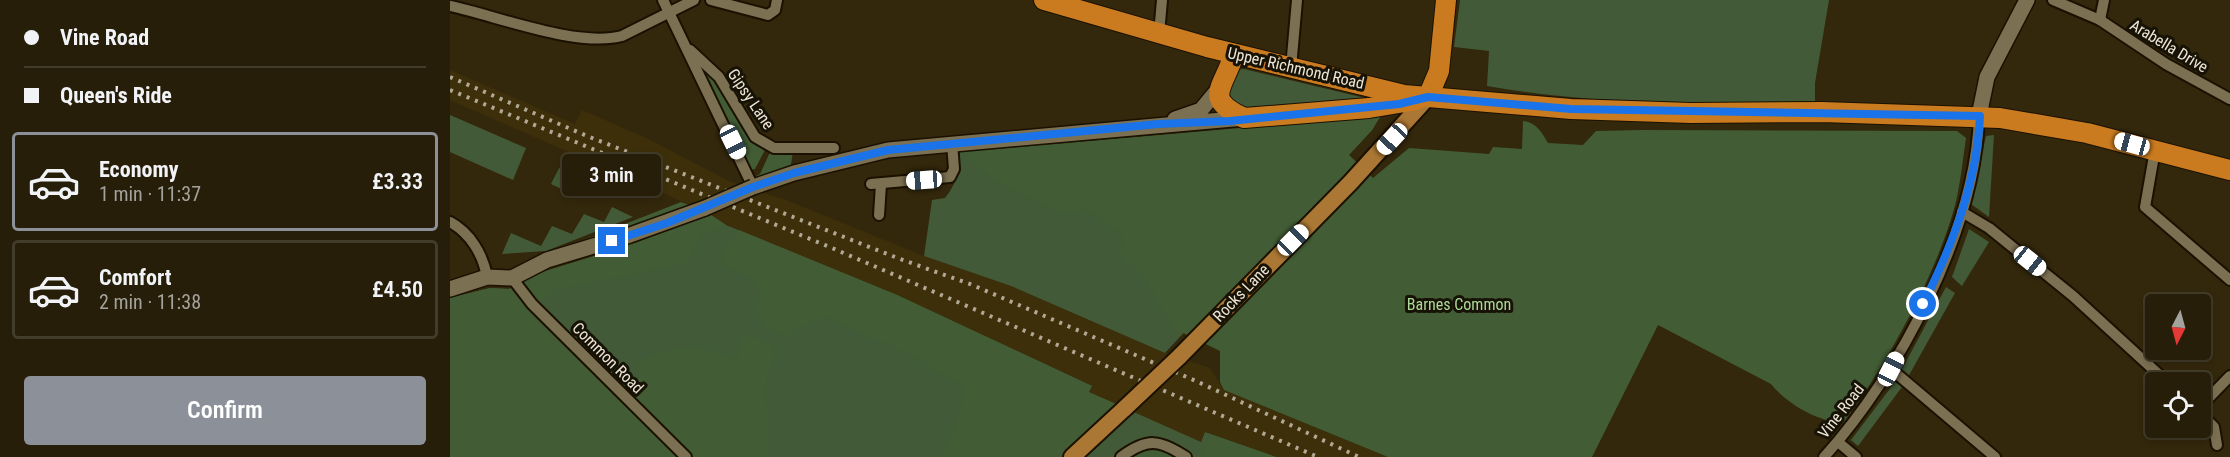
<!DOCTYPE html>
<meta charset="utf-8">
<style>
body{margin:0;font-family:"Roboto Condensed",sans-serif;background:#322b17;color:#f1f3f6;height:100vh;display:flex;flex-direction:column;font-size:22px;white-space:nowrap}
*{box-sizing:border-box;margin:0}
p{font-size:20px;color:#a4a29c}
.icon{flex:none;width:33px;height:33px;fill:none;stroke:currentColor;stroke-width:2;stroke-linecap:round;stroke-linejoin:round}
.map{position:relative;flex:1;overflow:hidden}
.details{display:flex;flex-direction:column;background:#261e09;width:450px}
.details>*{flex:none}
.top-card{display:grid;align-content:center;height:132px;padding:0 24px;background:#261e09}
.needle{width:39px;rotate:186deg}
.fabs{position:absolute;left:1695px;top:294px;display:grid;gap:12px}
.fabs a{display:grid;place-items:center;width:66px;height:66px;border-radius:6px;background:#261e09;box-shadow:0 3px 9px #0003,0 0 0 2px #423c2a;font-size:30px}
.end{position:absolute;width:27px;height:27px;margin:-14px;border:8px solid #1a73e8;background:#fff;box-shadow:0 0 0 3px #fff}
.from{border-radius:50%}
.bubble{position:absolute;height:42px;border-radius:6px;background:#261e09;box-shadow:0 3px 9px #0003,0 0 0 2px #423c2a;font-size:20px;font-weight:600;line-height:42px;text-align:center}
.car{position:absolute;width:18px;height:36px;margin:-18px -9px;border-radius:8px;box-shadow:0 0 4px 2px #0007;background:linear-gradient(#fff 24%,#345 0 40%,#fff 0 76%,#345 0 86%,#fff 0)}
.top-card b{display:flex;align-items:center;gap:21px;height:57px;font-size:22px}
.top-card b+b{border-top:2px solid #423c2a}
.top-card i{width:15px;height:15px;background:#f1f3f6}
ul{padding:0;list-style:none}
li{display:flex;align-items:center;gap:18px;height:99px;margin:0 12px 9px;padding:0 12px;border:3px solid #423c2a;border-radius:6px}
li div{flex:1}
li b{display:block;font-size:22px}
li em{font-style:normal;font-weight:600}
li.current{border-color:#8c9099}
li>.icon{width:54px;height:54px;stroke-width:1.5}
.action{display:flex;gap:12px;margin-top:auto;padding:12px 24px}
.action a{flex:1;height:69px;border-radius:6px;background:#8c9099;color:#fff;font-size:24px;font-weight:600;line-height:69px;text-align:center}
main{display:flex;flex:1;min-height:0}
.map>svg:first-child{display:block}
.built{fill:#3c2f09}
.green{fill:#425a37}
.forest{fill:#425d35}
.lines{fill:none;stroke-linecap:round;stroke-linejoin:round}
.street-casing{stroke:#1b1100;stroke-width:14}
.secondary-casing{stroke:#1b1100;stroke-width:18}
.primary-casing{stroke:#1b1100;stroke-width:20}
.highway-casing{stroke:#1b1100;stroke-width:22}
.street{stroke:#7c7052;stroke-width:10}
.secondary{stroke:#7c7052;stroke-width:15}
.primary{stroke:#ab7734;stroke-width:16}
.highway{stroke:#ca7b20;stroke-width:20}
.rail{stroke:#b1a995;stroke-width:4;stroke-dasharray:3 6;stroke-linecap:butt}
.secondary-bridge-casing{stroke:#1b1100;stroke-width:18;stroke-linecap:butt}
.primary-bridge-casing{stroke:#1b1100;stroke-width:20;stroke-linecap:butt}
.secondary-bridge{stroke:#7c7052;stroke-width:15}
.primary-bridge{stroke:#ab7734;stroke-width:16}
.route{stroke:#1a73e8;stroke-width:8}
.labels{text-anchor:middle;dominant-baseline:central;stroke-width:6;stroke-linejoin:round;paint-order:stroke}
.street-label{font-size:16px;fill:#ede6d6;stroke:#171206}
.park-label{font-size:16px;fill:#adda99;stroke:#171206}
</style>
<main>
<section class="details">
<div class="top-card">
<b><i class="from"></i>Vine Road</b>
<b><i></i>Queen's Ride</b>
</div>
<ul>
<li class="current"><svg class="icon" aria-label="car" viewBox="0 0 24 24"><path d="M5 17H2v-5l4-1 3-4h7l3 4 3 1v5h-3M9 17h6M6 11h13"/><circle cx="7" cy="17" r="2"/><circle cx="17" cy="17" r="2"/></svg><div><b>Economy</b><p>1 min · 11:37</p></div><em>£3.33</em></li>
<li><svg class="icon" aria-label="car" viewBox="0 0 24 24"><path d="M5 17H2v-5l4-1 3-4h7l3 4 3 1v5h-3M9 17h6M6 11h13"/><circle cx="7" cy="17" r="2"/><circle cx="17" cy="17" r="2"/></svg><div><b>Comfort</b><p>2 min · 11:38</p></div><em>£4.50</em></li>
</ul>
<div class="action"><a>Confirm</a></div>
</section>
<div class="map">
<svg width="1780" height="457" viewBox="0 0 1780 457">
<rect width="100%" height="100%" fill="#33280c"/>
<polygon class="built" points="0,70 125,124 132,110 196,138 281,182 336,200 474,256 561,286 715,353 760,368 774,390 938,457 826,457 755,432 751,443 638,392 641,386 447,295 276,225 242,206 0,100"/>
<g class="green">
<path d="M 1010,0 L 1379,0 L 1365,83 L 1365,101 C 1256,104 1145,105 1037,86 L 1039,51 L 1004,47 Z"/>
<polygon points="794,69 915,98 916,100 797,111 781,106 778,86 787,70"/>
<polygon points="0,115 76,148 63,180 0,152"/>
<path d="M 930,117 L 922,130 L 715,353 L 561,286 L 474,256 L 482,200 L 495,198 C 506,185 510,169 510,152 Z"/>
<polygon points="1544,135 1539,217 1521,204 1536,136"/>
<polygon points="109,168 127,176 120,193 101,184"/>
<polygon points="162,207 183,217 96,251 52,254 61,233 91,246 102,226 122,234 134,214 154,222"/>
<polygon points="261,215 276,225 447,295 642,386 639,392 751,442 755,432 826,457 0,457 0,298 40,288 59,289 73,278 177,246"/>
<polygon points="1519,229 1539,242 1512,286 1502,277"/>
<polygon points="1496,287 1505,293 1458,377 1451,371"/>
<polygon points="1445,382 1452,387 1408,446 1401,440"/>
</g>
<g class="forest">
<polygon points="251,62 269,82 316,148 305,169 300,170 252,71"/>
<path d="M 927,116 L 930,117 L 922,130 L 899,155 L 923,178 L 959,148 L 1039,154 L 1043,147 L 1072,149 L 1073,121 C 1086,122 1092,133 1098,143 L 1133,145 L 1146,131 L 1192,130 L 1507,131 L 1516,138 C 1513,158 1511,178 1507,197 C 1491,267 1436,366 1393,423 C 1367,421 1337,404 1321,384 L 1208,325 L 1142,457 L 938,457 L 774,390 L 770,382 L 770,351 L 723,328 L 691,271 L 677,264 L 669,251 L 674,240 L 669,232 L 636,210 L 609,214 C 577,193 538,184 514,152 Z"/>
<polygon points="321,150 343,151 340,171 306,182 304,177 310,174"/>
<polygon points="231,202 242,206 101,253"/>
<polygon points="261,215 276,225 250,237 236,263 104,290 90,302 83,300 78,286 86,274 177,246"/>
<polygon points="289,230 447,295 642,386 638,392 666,404 612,457 490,457 506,426 515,387 461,355 377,316 346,330 338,338 315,327 307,307 310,290 299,276 271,263 275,246"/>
<path d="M 40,288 L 59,289 L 175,404 C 190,392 191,383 187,365 C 204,352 234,343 256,349 C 270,353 270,359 287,359 L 293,332 L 323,346 L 325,355 L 318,371 L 315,390 L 319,424 L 317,457 L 0,457 L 0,298 Z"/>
<polygon points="760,434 826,457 682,457 691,450 740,453 750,457"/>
</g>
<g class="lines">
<defs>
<g id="street">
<polyline points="213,0 303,187"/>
<polyline points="261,0 318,15 325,10 327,0"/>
<polyline points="1603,0 1650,20 1716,64 1780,99"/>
<path d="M 0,6 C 47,16 127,48 172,36 L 244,0"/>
<polyline points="1650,20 1654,0"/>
<polyline points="709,34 712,0"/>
<polyline points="240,50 269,77 305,137 324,148 384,148"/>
<polyline points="841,68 847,0"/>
<polyline points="1705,150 1695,207 1780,280"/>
<polyline points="421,184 500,177 504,169 502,143"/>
<polyline points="1512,212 1539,228 1623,296 1717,382"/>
<polyline points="429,215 431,184"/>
<path d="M 0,222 C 20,233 33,254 37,277"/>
<polyline points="62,278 82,304 236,457"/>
<polyline points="1441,369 1545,457"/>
<polyline points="1750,407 1780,376"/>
<polyline points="1750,413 1764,427 1767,445"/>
<polyline points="1388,442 1406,457"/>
<path d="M 671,457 C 697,438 709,439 736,457"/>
<path d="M 1374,457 C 1449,375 1526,229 1529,116"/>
</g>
<g id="secondary">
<polyline points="1529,116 1537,77 1577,0"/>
<polyline points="725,119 751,110 770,87"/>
<polyline points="303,187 344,173 438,150 794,118"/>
<polyline points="0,289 37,277 62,278 97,260 180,235 255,208"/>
</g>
<g id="primary">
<polyline points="729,357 901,182 978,97"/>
<polyline points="622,457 675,408"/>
</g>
<g id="highway">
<polyline points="594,0 757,47 954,95 1121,109 1241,113 1372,112 1550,118 1637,133 1780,170"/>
<path d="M 784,54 C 774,88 752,98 794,118 L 919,108 L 967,100"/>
<polyline points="978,97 989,71 996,0"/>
</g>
</defs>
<use href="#street" class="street-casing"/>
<use href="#secondary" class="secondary-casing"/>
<use href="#primary" class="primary-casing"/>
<use href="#highway" class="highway-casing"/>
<use href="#street" class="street"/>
<use href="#secondary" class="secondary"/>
<use href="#primary" class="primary"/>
<use href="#highway" class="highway"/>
<g class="rail">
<polyline points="0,77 137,136 450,259 520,284 746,381 909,457"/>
<polyline points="0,90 382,248 868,457"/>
</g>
<defs>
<polyline id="secondary-bridge" points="255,208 303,187"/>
<polyline id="primary-bridge" points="675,408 729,357"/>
</defs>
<use href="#secondary-bridge" class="secondary-bridge-casing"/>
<use href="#primary-bridge" class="primary-bridge-casing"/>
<use href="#secondary-bridge" class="secondary-bridge"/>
<use href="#primary-bridge" class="primary-bridge"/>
</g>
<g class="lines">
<path class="route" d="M 162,241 L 217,223 L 303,187 L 344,173 L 438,150 L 708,124 L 780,121 L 949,104 L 978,97 L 1121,109 L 1530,116 C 1527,183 1502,246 1473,304"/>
</g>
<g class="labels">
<g class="street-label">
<text transform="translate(1719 46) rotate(31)">Arabella Drive</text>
<text transform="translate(846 68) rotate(13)">Upper Richmond Road</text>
<text transform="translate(301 99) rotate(56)">Gipsy Lane</text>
<text transform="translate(791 293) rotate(-46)">Rocks Lane</text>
<text transform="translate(158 358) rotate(45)">Common Road</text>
<text transform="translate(1391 411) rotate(-52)">Vine Road</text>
</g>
<g class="park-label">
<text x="1009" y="304">Barnes Common</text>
</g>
</g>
</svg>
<div class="fabs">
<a><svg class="needle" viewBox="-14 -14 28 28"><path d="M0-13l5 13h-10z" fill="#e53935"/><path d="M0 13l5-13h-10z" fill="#a4a29c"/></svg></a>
<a><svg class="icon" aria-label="locate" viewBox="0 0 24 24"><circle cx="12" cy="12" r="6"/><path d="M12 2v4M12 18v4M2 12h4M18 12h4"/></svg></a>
</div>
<i class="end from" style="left:1473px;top:304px"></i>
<i class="end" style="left:162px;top:241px"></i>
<div class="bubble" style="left:112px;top:154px;width:99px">3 min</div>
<i class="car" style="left:942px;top:139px;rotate:223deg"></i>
<i class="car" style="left:283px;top:142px;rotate:154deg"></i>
<i class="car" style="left:1682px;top:144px;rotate:285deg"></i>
<i class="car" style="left:474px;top:180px;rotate:266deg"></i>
<i class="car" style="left:843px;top:240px;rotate:45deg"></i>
<i class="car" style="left:1580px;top:261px;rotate:129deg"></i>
<i class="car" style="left:1441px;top:369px;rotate:27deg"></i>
</div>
</main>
